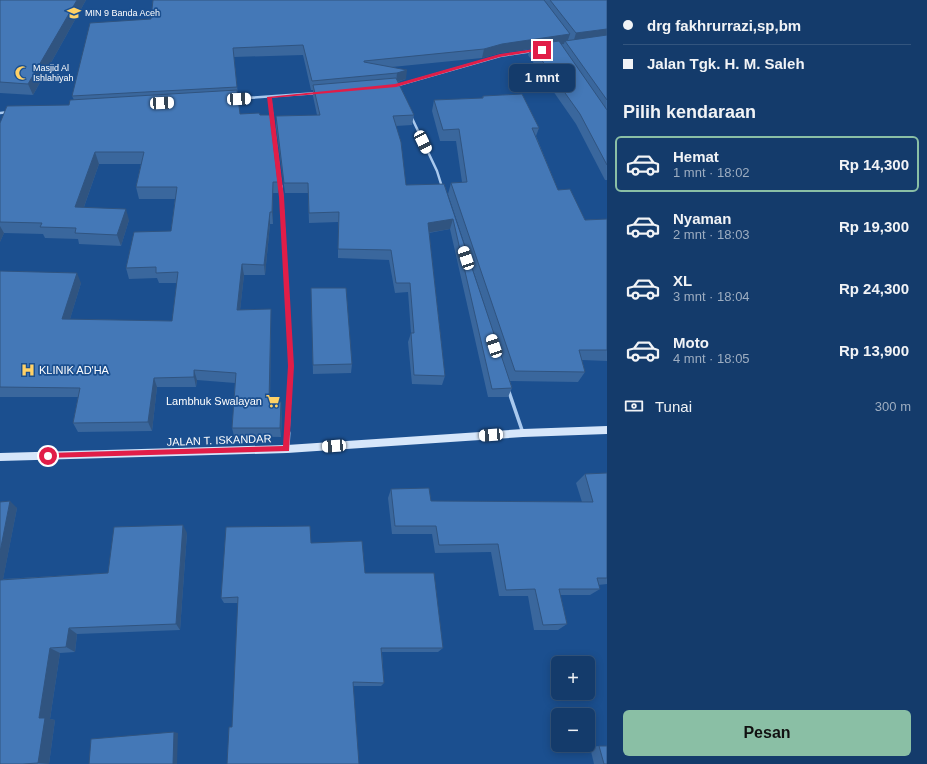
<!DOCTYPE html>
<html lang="id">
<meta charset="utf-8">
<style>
body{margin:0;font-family:Arial,sans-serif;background:#1d4271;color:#f1f3f6;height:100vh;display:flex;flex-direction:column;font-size:15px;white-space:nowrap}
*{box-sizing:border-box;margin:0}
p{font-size:13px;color:#9dadc1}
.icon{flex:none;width:22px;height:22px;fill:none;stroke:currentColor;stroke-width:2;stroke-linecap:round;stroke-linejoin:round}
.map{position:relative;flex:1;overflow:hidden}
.side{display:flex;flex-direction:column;background:#143b6b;width:320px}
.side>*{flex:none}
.guide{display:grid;align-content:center;height:88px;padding:0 16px;background:#143b6b}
.tools{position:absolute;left:551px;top:656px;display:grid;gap:8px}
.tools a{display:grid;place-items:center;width:44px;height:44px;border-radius:6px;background:#143b6b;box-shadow:0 2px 10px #0003,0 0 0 1px #33557e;font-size:20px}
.end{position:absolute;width:18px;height:18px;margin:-9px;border:5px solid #e11d48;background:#fff;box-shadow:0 0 0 2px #fff}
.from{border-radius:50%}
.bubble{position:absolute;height:28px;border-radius:6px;background:#143b6b;box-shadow:0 2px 10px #0003,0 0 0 1px #33557e;font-size:13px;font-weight:800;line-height:28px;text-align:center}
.car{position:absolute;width:12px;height:24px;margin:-12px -6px;border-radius:5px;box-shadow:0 0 3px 1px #0007;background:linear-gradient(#fff 24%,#345 0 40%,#fff 0 76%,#345 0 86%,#fff 0)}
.guide b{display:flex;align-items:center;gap:14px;height:38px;font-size:15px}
.guide b+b{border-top:1px solid #33557e}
.guide i{width:10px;height:10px;background:#f1f3f6}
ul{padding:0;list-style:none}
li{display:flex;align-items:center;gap:12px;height:56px;margin:0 8px 6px;padding:0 8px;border:2px solid transparent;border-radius:6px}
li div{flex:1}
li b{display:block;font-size:15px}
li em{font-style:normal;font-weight:800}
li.active{border-color:#8abfa5}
li>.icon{width:36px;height:36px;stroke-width:1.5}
h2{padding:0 16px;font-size:18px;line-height:48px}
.pay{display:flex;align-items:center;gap:10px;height:44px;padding:0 16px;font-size:15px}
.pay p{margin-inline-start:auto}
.cta{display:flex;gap:8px;margin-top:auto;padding:8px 16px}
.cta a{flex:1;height:46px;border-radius:6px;background:#8abfa5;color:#111;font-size:16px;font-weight:800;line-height:46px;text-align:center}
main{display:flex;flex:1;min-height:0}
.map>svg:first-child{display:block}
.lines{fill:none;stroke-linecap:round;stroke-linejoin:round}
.street-far2{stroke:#a9c9ee;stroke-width:2.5}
.street-far1{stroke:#a9c9ee;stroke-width:3.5}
.street{stroke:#a9c9ee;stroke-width:5}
.secondary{fill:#d6e6fa;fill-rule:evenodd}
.wall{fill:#3a679d}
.shaded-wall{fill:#305480}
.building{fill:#4478b7;stroke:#305480}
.route{fill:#e11d48}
.labels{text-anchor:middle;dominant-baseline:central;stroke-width:3.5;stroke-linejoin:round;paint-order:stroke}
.far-poi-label{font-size:9px;fill:#fff;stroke:#1b4f8f;text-anchor:start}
.poi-label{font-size:11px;fill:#fff;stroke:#1b4f8f;text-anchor:start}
.street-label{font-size:11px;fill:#fff;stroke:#1b4f8f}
</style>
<main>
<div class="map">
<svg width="607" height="764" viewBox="0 0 607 764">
<rect width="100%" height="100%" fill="#1b4f8f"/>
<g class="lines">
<g class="street-far2">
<polyline points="395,86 500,56 533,51"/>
<polyline points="270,97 281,187"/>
<polyline points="233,99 318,93"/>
<polyline points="0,113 9,112"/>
<polyline points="411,116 437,171 442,187"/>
</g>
<g class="street-far1">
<polyline points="281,186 291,366 288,434"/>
<polyline points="442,186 443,189"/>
<polyline points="508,389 523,433"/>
</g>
<polyline class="street" points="287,449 288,433"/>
<polygon class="secondary" points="607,426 607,434 523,437 287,453 0,461 0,453 287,445 523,429"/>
</g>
<g class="wall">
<polygon points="0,0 86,0 33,95 0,93"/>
<polygon points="153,0 607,0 607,180 605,180 576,124 528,55 530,49 500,53 482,58 392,67 406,79 398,82 414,115 412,125 396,126 406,185 444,184 493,330 448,194 451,183 462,182 456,141 440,141 432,111 434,100 482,98 483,96 539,128 536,136 558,190 585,220 607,219 607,361 582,360 585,372 578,382 510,381 512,388 508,397 488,397 450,229 429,233 445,376 442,385 412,384 408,342 411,333 408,292 395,293 389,260 338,258 338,222 309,223 308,193 285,193 276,126 276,116 317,115 313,96 313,90 311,90 303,55 234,57 240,114 260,115 278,182 278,193 273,193 273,224 270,224 265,275 244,275 240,310 271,309 271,320 270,402 282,412 281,437 234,436 232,428 235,383 197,380 196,387 157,387 152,431 78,432 73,423 78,397 0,397 0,271 81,283 70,319 172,321 177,283 159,283 157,278 129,279 126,268 171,231 175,199 139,199 136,187 141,164 99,164 84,207 129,220 121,246 79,244 78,239 45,238 43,234 4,233 0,242 0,123 69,105 74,100 72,96 151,19"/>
<polygon points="311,288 352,364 351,373 313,374"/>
<polygon points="607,473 607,584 598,585 600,589 590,595 560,595 567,624 558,630 534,630 528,596 499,596 491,552 435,553 432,534 392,534 388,498 391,489 431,501 582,502 576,483 585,474"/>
<polygon points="0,502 17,508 3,579 108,573 187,533 180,630 77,634 75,652 60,653 50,719 55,720 49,764 0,764"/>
<polygon points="311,543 365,573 443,648 438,652 382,652 384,683 381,686 353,686 232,727 238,603 224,603 221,598"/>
<polygon points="599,746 607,764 594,764 590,747"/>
</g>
<g class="shaded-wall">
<polygon points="77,0 86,0 33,95 28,84"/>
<polygon points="607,29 607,37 573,43 576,33"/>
<polygon points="570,34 567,43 565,41 564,44 534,49 531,45 530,49 500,53 482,58 484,49 502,44"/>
<polygon points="407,70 406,79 396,82 397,73"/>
<polygon points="95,152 99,164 80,218 75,207"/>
<polygon points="273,182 273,224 272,212"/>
<polygon points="126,209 129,220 121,246 117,235"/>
<polygon points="270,212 270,224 265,275 264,265"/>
<polygon points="453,219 450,229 426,233 428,223"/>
<polygon points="0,226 4,233 0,242"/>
<polygon points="242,264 244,275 239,320 237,310"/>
<polygon points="77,273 81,283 67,329 62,319"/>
<polygon points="271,309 271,320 270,411 269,402"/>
<polygon points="194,370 197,380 196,387 194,377"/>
<polygon points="154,378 157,387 152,431 148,422"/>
<polygon points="281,402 282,412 281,437 280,428"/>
<polygon points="10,501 17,508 0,595 0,552"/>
<polygon points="183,525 187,533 180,630 176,624"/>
<polygon points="69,628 77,634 75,652 66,647"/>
<polygon points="50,648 60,653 50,719 55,720 49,764 38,763 39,718"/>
<polygon points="174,732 178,733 177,764 173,764"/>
</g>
<g class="building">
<polygon points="0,0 77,0 28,84 0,82"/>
<polygon points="153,0 544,0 570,34 502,44 484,49 364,61 364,62 407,70 397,73 312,81 303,45 233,48 237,87 72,96 90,23 151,19"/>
<polygon points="550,0 607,0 607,29 576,33"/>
<polygon points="607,35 607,100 565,41"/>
<polygon points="559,41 607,110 607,165 580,114 531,45"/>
<polygon points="396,78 414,115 393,116 401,142 406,185 444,184 512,388 492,389 453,219 428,223 445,376 414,375 411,333 414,333 410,283 396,283 391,250 338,249 339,212 309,213 308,183 284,183 276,116 320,115 313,85"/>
<polygon points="237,90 240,114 259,113 260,115 270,115 278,182 273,182 272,212 270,212 264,265 242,264 237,310 271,309 269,402 281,402 280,428 232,428 236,373 194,370 194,377 154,378 148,422 73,423 80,388 0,387 0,271 77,273 62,319 172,321 178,272 156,273 156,267 126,268 134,232 171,231 177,187 136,187 144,152 95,152 75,207 126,209 117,235 75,233 76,228 40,227 42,223 0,222 0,123 7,106 69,105 70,100"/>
<polygon points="522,94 539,128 532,128 558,190 570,189 585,220 607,219 607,350 579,350 585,372 515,371 451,183 467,182 459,129 443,130 434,100 483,98 483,96"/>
<polygon points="311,288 346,288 352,364 313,365"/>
<polygon points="607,473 607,578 597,578 600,589 559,589 567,624 543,625 535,589 506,590 498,544 439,545 436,526 395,526 391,489 429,488 431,501 593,502 585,474"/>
<polygon points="10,501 0,552 0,502"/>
<polygon points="183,525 176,624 69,628 66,647 50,648 39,718 45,718 38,763 23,764 0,764 0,580 108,573 114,527"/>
<polygon points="310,526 311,543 362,541 365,573 434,573 443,648 381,648 384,683 353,682 359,764 227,764 229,727 232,727 238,597 221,598 226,527"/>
<polygon points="174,732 173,764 89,764 91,739"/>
<polygon points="599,746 607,746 607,764 604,764"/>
</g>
<polygon class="route" points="542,48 543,50 500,57 396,87 272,98 284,197 294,366 289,451 45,458 45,453 48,453 283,446 288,366 279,197 267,97 395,84 500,54"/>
<defs>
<symbol id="school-bare" viewBox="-9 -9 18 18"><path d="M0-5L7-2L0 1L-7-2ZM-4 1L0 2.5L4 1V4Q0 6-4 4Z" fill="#ffd166" stroke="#1b4f8f" stroke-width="2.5" paint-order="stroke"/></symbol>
<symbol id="mosque-bare" viewBox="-9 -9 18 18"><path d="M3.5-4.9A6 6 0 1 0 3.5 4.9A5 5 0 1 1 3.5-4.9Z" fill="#ffd166" stroke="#1b4f8f" stroke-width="2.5" paint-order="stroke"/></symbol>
<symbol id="hospital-bare" viewBox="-9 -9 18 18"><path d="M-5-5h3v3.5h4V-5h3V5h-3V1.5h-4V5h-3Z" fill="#ffd166" stroke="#1b4f8f" stroke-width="2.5" paint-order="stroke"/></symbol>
<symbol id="supermarket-bare" viewBox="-9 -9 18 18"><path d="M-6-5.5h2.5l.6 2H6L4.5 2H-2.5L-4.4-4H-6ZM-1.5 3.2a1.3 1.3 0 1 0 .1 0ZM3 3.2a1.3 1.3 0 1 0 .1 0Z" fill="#ffd166" stroke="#1b4f8f" stroke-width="2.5" paint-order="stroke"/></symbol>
</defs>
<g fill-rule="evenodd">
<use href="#school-bare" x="64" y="3" width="20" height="20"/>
<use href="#mosque-bare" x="12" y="63" width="20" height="20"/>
<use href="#hospital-bare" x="18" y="360" width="20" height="20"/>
<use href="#supermarket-bare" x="263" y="391" width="20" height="20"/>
</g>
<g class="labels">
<g class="far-poi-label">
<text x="85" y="13">MIN 9 Banda Aceh</text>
<text x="33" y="68">Masjid Al<tspan x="33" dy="10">Ishlahiyah</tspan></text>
</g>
<g class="poi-label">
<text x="39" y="370">KLINIK AD'HA</text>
<text x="262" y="401" text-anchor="end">Lambhuk Swalayan</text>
</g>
<g class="street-label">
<text transform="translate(219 440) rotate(-2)">JALAN T. ISKANDAR</text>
</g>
</g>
</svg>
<div class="tools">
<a>+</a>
<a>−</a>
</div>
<i class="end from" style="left:48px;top:456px"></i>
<i class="end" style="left:542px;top:50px"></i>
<div class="bubble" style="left:509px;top:64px;width:66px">1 mnt</div>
<i class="car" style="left:239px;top:99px;rotate:87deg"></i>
<i class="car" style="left:162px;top:103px;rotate:87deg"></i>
<i class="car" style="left:423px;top:142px;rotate:154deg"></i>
<i class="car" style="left:466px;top:258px;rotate:342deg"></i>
<i class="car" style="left:494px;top:346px;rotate:342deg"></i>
<i class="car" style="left:491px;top:435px;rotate:266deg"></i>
<i class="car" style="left:334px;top:446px;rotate:266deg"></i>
</div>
<section class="side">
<div class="guide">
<b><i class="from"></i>drg fakhrurrazi,sp,bm</b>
<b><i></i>Jalan Tgk. H. M. Saleh</b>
</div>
<h2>Pilih kendaraan</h2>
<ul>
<li class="active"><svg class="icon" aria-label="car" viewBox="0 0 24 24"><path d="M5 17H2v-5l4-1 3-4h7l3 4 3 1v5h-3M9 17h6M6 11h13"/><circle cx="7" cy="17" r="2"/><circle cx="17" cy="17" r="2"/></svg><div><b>Hemat</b><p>1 mnt · 18:02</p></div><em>Rp 14,300</em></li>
<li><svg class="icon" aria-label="car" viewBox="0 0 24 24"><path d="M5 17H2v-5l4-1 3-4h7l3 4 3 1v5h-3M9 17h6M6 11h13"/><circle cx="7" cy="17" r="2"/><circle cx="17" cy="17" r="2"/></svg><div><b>Nyaman</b><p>2 mnt · 18:03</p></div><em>Rp 19,300</em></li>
<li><svg class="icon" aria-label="car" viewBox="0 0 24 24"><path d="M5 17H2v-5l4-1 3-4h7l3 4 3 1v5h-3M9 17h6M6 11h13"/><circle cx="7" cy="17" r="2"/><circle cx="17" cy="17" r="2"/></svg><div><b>XL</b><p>3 mnt · 18:04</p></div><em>Rp 24,300</em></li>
<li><svg class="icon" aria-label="car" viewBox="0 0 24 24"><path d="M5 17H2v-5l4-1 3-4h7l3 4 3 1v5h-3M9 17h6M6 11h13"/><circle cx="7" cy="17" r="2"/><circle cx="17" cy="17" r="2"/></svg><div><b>Moto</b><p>4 mnt · 18:05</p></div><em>Rp 13,900</em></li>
</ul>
<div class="pay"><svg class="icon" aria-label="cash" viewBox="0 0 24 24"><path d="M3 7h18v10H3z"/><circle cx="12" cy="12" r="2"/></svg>Tunai<p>300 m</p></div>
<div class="cta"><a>Pesan</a></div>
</section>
</main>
